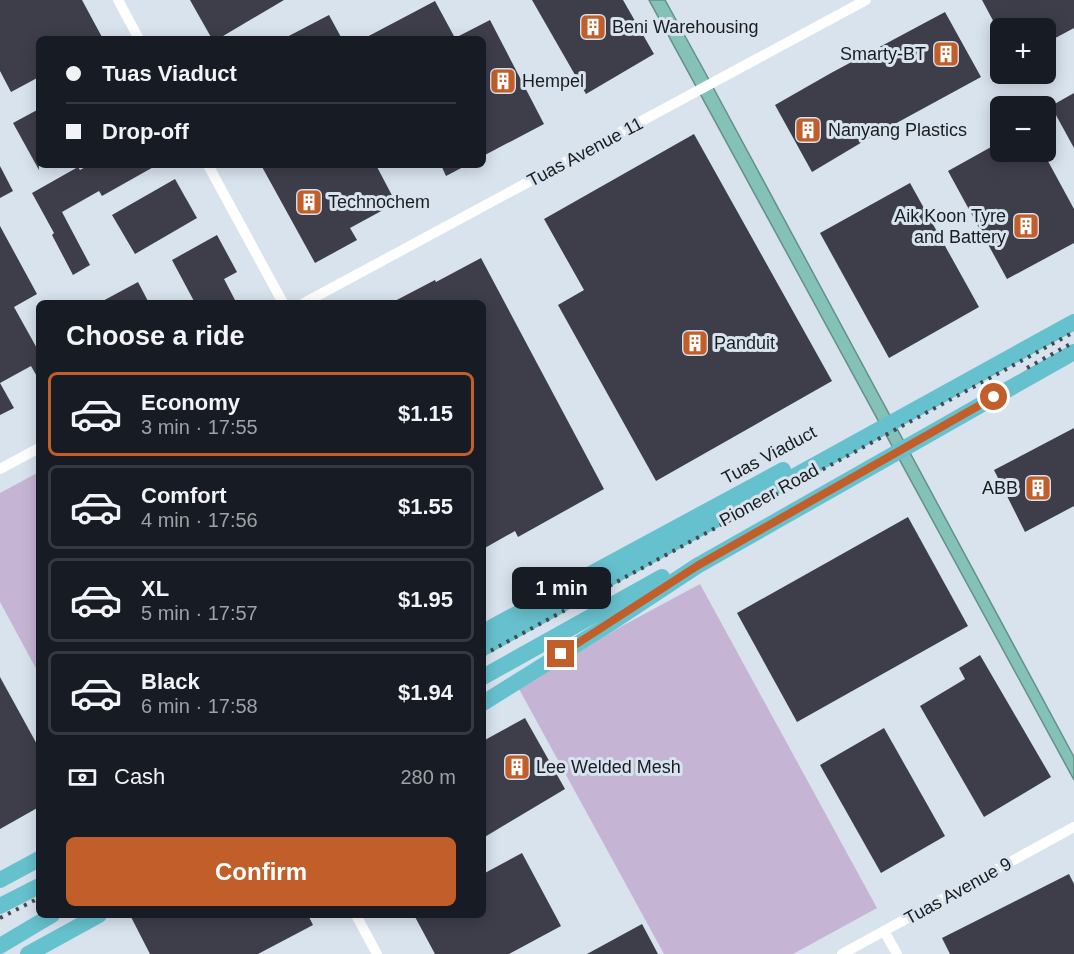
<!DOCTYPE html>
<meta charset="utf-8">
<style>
body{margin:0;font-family:Helvetica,sans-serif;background:#242831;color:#f1f3f6;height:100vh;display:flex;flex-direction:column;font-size:22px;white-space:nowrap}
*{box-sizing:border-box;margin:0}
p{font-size:20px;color:#9ea1a6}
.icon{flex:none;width:33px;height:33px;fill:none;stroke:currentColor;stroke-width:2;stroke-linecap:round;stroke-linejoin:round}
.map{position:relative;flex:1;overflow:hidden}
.sheet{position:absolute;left:36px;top:300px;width:450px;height:618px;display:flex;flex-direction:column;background:#171b24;border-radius:9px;box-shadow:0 3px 15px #0003}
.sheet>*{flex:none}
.top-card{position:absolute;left:36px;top:36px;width:450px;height:132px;border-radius:9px;box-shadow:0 3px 15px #0003;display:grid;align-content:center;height:132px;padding:0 30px;background:#171b24}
.controls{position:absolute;left:990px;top:18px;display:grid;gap:12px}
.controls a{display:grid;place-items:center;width:66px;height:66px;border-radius:9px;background:#171b24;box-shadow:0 3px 15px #0003;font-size:30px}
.end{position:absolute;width:27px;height:27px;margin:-14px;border:8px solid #c25e29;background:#fff;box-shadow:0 0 0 3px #fff}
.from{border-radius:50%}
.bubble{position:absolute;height:42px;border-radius:9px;background:#171b24;box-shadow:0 3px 15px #0003;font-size:20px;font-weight:700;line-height:42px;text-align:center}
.top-card b{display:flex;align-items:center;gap:21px;height:57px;font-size:22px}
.top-card b+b{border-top:2px solid #363941}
.top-card i{width:15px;height:15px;background:#f1f3f6}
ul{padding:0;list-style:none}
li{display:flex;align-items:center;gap:18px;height:84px;margin:0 12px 9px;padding:0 18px;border:3px solid #363941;border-radius:9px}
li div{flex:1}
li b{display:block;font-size:22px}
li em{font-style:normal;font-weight:700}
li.selected{border-color:#c25e29}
li>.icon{width:54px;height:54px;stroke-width:1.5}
h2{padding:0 30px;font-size:27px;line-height:72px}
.pay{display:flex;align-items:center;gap:15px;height:66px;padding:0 30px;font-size:22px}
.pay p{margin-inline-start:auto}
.primary-button{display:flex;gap:12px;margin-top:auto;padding:12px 30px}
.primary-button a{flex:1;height:69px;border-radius:9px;background:#c25e29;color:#fff;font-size:24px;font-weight:700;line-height:69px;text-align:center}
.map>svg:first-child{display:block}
.green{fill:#c6b4d4}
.water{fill:#84c1b6;stroke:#649089;stroke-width:1.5}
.building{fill:#3d3e4a}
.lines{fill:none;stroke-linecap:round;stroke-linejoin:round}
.street{stroke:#fff;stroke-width:10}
.primary{stroke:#66c1ce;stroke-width:16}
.rail{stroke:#43494e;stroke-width:4;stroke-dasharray:3 6;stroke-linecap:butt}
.route{stroke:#c25e29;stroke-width:8}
.labels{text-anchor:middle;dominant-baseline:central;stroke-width:6;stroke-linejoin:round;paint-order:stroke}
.poi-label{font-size:18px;fill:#191d21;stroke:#d8e3ee;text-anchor:start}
.street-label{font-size:18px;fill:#191d21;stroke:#d8e3ee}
</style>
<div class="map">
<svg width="1074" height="954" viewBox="0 0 1074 954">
<rect width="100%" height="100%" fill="#d8e3ee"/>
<g class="green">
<polygon points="39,472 39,674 0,602 0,493"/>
<polygon points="700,584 877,908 793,954 664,954 519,689 622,626"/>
</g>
<polygon class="water" points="649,0 665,0 701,65 1074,757 1074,780"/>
<g class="building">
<polygon points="0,0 82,0 103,39 39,39 39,77 11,92 0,71"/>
<polygon points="190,0 284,0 218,39 212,39"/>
<polygon points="532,0 623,0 654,54 586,94"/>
<polygon points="982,0 1074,0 1074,28 1046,43 1046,28 997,28"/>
<polygon points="435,1 455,38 490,20 544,124 483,156 483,39 363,39"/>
<polygon points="945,12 981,77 869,138 812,172 775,105 831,73"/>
<polygon points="329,15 342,39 283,39"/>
<polygon points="1074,93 1074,148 1051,106"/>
<polygon points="39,109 39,170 13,123"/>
<polygon points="694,134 832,381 656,481 558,305 584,290 544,219"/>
<polygon points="1000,142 1000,152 1043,152 1074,209 1074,243 1007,279 948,171"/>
<polygon points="89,165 157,165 102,196 99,191 62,212 90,265 73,275 52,235 54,233 32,193 78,167 80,170"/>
<polygon points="261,165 376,165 396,203 350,228 357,240 315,263"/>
<polygon points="441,165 467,165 446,176"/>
<polygon points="0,166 13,191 0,198"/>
<polygon points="175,179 197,218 135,254 112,215"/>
<polygon points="910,183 979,307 889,358 820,233"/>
<polygon points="0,226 37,294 14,307 39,352 39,380 31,366 0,383 14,408 0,415"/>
<polygon points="217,235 237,272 224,279 235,300 229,303 195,303 172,260"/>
<polygon points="481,258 604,489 518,537 515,531 483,549 483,303 391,303 435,280 436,282"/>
<polygon points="138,282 149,303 99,303"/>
<polygon points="1074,428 1074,506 1025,532 994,470"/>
<polygon points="908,517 968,626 797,722 737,613"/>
<polygon points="980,655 1051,777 984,817 920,706 965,679 959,668"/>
<polygon points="0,677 39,748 39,807 0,829"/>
<polygon points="525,718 565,789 483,838 483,741"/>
<polygon points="884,728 945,836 881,873 820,765"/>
<polygon points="522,853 561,926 509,954 435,954 414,915 483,915 483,874"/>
<polygon points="1069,874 1074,884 1074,954 950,954 942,938"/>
<polygon points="130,915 308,915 313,925 258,954 150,954"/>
<polygon points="642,924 658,954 587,954"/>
</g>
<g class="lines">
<g class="street">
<polyline points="118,0 139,39"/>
<polyline points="208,165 283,303"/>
<polyline points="304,303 866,0"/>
<polyline points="0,469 39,448"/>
<polyline points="356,915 377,954"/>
<polyline points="884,931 897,954"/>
<polyline points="842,954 1074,827"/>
</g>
<g class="primary">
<polyline points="483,632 783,470"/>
<polyline points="483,648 1074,322"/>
<polyline points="483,677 662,577"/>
<polyline points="483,703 600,630 697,566 1074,352"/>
<polyline points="0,880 39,859"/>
<polyline points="0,906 39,886"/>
<polyline points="0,946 52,915"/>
<polyline points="28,954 99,915"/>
</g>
<g class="rail">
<polyline points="1027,368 1074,342"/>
<polyline points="483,655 1074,332"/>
<polyline points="0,918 39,898"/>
</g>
</g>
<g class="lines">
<polyline class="route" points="561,654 697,566 994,397"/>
</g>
<defs>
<symbol id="building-square" viewBox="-11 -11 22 22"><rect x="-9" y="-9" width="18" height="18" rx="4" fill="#c25e29" stroke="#d8e3ee"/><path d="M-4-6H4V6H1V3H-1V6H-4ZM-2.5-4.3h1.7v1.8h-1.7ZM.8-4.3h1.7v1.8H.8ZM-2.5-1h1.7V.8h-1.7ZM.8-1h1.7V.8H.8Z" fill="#fff"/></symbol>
</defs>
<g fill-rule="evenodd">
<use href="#building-square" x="578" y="12" width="30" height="30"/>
<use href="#building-square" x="931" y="39" width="30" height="30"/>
<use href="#building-square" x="488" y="66" width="30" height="30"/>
<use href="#building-square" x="793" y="115" width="30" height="30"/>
<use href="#building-square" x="294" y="187" width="30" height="30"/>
<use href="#building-square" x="1011" y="211" width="30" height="30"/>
<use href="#building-square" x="680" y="328" width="30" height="30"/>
<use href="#building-square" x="1023" y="473" width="30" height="30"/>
<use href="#building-square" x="502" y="752" width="30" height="30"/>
</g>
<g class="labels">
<g class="poi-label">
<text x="612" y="27">Beni Warehousing</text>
<text x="926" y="54" text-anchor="end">Smarty-BT</text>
<text x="522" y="81">Hempel</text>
<text x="828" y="130">Nanyang Plastics</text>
<text x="328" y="202">Technochem</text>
<text x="1006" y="216" text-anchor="end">Aik Koon Tyre<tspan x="1006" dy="21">and Battery</tspan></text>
<text x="714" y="343">Panduit</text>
<text x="1018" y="488" text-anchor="end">ABB</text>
<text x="536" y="767">Lee Welded Mesh</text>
</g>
<g class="street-label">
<text transform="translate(585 152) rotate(-28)">Tuas Avenue 11</text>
<text transform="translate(769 455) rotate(-28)">Tuas Viaduct</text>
<text transform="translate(769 495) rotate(-29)">Pioneer Road</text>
<text transform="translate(958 891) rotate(-29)">Tuas Avenue 9</text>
</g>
</g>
</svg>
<div class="controls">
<a>+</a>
<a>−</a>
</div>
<i class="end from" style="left:994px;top:397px"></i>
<i class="end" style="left:561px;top:654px"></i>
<div class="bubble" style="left:512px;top:567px;width:99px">1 min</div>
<div class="top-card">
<b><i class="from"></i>Tuas Viaduct</b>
<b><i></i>Drop-off</b>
</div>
<section class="sheet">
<h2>Choose a ride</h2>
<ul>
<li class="selected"><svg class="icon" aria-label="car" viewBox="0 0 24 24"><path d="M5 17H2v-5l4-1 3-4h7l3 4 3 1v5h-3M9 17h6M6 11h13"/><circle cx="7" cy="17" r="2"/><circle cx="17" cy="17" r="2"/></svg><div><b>Economy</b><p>3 min · 17:55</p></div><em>$1.15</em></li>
<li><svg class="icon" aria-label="car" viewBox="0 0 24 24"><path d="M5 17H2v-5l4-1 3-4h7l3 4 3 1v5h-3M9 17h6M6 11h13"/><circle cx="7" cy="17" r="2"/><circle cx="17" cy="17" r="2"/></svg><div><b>Comfort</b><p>4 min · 17:56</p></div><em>$1.55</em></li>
<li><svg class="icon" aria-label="car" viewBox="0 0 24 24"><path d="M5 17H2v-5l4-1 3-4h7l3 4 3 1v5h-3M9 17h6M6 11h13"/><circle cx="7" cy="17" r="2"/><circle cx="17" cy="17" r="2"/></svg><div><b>XL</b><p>5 min · 17:57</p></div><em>$1.95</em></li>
<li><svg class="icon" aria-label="car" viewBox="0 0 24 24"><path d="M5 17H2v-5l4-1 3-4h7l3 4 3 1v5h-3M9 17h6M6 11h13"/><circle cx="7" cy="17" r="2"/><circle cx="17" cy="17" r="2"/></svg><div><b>Black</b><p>6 min · 17:58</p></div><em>$1.94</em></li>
</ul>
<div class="pay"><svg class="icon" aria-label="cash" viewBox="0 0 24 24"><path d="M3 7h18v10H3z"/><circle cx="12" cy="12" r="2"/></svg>Cash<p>280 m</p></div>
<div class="primary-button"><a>Confirm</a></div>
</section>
</div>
